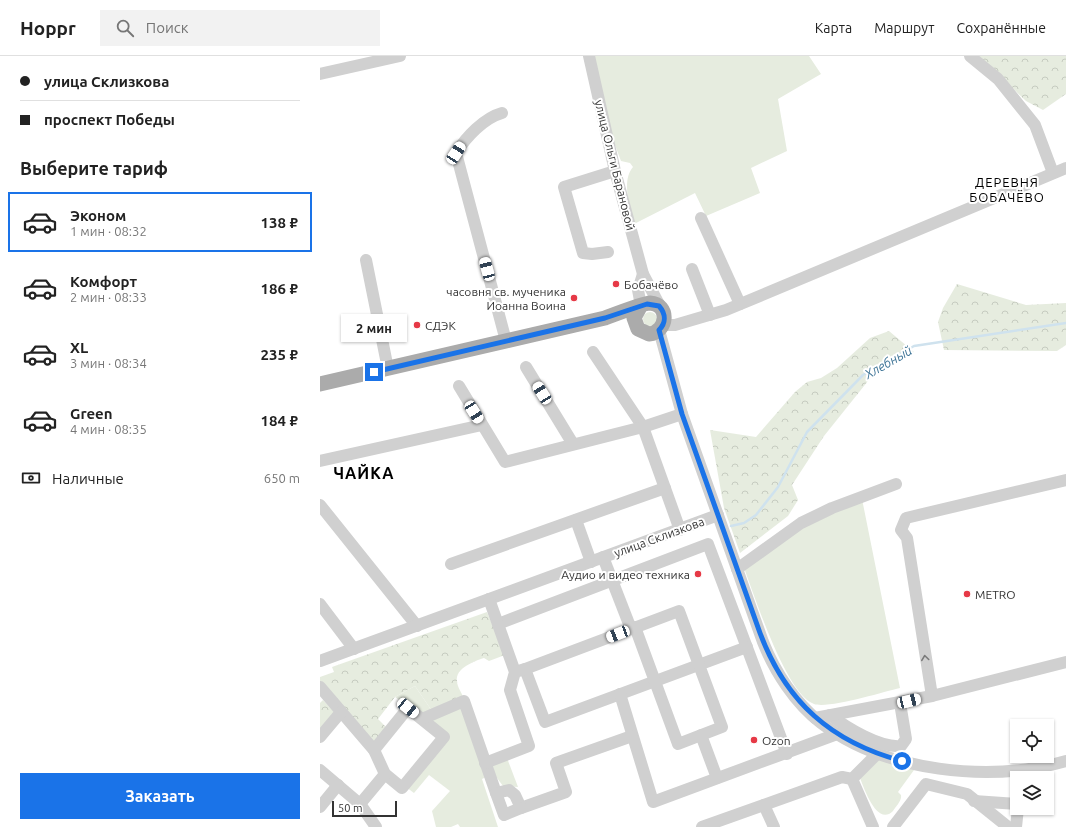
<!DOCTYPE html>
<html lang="ru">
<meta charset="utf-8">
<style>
body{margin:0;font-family:Ubuntu,sans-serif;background:#f2f2f2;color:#222;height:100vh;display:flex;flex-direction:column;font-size:15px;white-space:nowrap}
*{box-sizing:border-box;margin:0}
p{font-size:13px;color:#767676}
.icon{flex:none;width:22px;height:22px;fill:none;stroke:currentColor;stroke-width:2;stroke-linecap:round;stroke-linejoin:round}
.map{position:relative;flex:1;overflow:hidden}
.side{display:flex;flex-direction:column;background:#fff;width:320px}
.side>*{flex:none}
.guide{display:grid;align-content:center;height:88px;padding:0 20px;background:#fff}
.controls{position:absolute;left:690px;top:663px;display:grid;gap:8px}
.controls a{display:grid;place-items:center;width:44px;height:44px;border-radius:0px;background:#fff;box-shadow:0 1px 3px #0004;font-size:20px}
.scale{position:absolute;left:12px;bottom:10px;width:65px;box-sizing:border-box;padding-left:4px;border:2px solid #333;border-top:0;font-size:11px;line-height:14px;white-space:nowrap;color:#333;-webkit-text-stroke:3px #fff;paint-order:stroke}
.end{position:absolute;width:18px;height:18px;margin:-9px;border:5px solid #1a73e8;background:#fff;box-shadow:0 0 0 2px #fff}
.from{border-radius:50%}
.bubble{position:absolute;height:28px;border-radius:0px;background:#fff;box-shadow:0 1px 3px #0004;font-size:13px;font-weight:700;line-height:28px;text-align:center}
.car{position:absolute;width:12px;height:24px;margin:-12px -6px;border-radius:5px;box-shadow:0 0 3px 1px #0007;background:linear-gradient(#fff 24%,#345 0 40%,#fff 0 76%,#345 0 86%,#fff 0)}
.guide b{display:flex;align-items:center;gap:14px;height:38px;font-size:15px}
.guide b+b{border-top:1px solid #e0e0e0}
.guide i{width:10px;height:10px;background:#222}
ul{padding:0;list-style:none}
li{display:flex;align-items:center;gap:12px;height:60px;margin:0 8px 6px;padding:0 12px;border:2px solid transparent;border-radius:0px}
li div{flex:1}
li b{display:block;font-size:15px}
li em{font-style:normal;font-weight:700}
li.active{border-color:#1a73e8}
li>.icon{width:36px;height:36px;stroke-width:1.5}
h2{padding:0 20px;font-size:18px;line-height:48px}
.pay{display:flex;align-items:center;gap:10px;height:44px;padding:0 20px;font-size:15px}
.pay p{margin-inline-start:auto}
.action{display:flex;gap:8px;margin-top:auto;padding:8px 20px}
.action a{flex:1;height:46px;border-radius:0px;background:#1a73e8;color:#fff;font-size:16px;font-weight:700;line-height:46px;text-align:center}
header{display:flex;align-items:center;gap:24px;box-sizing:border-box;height:56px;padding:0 20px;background:#fff;border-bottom:1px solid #e0e0e0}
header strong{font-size:19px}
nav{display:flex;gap:22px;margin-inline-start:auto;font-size:14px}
.search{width:280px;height:36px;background:#f2f2f2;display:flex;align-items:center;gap:10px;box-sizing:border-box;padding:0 14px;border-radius:0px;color:#767676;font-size:15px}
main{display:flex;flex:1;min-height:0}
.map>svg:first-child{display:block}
.green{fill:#e6ecdf}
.forest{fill:url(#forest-crowns)}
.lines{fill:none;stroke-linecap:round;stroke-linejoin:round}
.stream{stroke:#cfe2ee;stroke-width:2.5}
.minor{stroke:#d0d0d0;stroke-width:12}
.major{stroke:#ababab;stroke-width:15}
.oneway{stroke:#7a7a7a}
.route{stroke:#1a73e8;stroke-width:5}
.poi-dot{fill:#e63946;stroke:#fff;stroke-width:1.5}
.labels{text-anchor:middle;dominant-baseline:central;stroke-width:4;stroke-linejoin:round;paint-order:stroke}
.street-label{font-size:12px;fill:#333;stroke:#fff}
.poi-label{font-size:12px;fill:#333;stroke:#fff;text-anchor:start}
.neighbourhood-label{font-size:13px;letter-spacing:1px;fill:#000;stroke:#fff}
.water-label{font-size:13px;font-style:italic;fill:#3f7597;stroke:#fff}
.district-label{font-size:16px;font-weight:bold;letter-spacing:1px;fill:#000;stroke:#fff}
</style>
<header>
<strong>Hoppr</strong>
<div class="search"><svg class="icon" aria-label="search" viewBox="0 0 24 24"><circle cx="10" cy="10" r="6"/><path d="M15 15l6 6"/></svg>Поиск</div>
<nav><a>Карта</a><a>Маршрут</a><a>Сохранённые</a></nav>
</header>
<main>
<section class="side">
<div class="guide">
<b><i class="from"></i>улица Склизкова</b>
<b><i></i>проспект Победы</b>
</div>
<h2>Выберите тариф</h2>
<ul>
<li class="active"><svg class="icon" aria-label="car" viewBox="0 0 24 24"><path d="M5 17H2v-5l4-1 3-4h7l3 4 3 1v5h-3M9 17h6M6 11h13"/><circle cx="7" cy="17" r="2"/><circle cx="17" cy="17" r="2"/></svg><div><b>Эконом</b><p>1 мин · 08:32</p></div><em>138 ₽</em></li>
<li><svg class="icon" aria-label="car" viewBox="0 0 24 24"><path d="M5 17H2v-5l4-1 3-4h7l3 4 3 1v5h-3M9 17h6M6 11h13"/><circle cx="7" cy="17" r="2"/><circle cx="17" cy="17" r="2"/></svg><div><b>Комфорт</b><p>2 мин · 08:33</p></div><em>186 ₽</em></li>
<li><svg class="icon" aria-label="car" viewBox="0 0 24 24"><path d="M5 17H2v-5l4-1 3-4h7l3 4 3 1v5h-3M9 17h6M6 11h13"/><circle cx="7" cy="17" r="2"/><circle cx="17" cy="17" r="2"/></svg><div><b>XL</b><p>3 мин · 08:34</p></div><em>235 ₽</em></li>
<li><svg class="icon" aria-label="car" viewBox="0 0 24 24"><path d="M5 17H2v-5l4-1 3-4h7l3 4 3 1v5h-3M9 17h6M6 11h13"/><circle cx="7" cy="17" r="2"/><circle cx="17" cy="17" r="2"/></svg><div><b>Green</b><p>4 мин · 08:35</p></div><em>184 ₽</em></li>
</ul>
<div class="pay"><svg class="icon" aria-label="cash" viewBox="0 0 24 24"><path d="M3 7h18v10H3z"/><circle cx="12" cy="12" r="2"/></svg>Наличные<p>650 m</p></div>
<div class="action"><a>Заказать</a></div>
</section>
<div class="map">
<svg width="746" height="771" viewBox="0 0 746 771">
<defs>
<pattern id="forest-crowns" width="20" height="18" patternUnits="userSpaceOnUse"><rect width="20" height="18" fill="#e6ecdf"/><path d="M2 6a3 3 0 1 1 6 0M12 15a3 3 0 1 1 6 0" fill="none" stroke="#c6cbc0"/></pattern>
</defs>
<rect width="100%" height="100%" fill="#fff"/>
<g class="green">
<path d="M 273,0 L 489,0 L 501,18 L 458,43 L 467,95 L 431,112 L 440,137 L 386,160 L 375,137 L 314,168 C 310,152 301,125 313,111 L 310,107 L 301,105 L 290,76 Z"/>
<circle cx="330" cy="263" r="7"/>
<path d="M 542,443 L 580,632 C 563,636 508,653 494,648 C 466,638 435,541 424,512 L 485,468 Z"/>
<polygon points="95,630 112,655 102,660 75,641"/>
<polygon points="142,652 166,721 162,723 178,771 140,771 138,768 131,771 116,771 112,755 130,735 109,719 94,737 86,731 129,681 108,664"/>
<polygon points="187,702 198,731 183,730 174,718 173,710"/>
<path d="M 559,704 L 594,714 L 578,736 L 581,739 C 582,745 576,750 573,755 C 557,771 544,732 540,722 Z"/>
</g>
<g class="forest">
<polygon points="659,0 746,0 746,38 723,54 706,45"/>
<polygon points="637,228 706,249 746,247 746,289 737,295 624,294 618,266 623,252"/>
<polygon points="569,275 594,296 552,320 504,380 472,429 478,444 468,460 420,497 404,452 390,374 436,381 475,336 487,326 501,322 517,312 550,282"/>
<path d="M 167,556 L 185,599 L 169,605 L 164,602 C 155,605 135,612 137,625 C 137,631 142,637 144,643 L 112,655 L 95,630 L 75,641 L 58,663 L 67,672 L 54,688 L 0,627 L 0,621 L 14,616 L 12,611 Z"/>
<polygon points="3,644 15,657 0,674 0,647"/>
</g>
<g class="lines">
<polyline class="stream" points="411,470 424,467 436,459 458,431 487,376 543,319 594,290 746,267"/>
<g class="minor">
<polyline points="269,0 295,115 323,218 341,252"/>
<polyline points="650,0 678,23 715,69 733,117"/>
<polyline points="0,18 80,0"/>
<path d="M 182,57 C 164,62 146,81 136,97 L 186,285"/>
<polyline points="381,162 420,248"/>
<polyline points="288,196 272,198 263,197 244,131 295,115"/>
<polyline points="46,204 68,313"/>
<polyline points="372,213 390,259"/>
<polyline points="321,250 318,234 323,218"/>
<polyline points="343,269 355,269 406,254 746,112"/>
<path d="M 339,274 L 362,358 L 443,586 C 455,616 475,647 501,667 C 565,716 670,727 746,705"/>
<polyline points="273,296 323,371 360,474"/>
<polyline points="206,311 253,388"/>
<polyline points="139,330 185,406 323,371 362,358"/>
<polyline points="0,405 162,369"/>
<polyline points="0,449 97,570"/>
<polyline points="256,464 271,506"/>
<polyline points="283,501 311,573"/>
<polyline points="131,508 345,432"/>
<polyline points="417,513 481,467 512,452 576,428"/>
<polyline points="0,548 34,593"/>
<polyline points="178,568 388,488 467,698"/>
<polyline points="0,605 398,459"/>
<polyline points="205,613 225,666 427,591"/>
<polyline points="195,616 205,613 359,555 402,671 358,688 315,571"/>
<polyline points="0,631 54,694"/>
<polyline points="300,638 333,746 517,678"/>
<polyline points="612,640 587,482 581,474 586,462 746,424"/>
<polygon points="88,652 124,681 82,732 65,718 54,694"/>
<path d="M 510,659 C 527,672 560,692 581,690 L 586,683 L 580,647"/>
<polyline points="495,662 612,640 746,606"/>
<polyline points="102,663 144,645 176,737 189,734 195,739 201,752 246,736 236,707 312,680"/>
<polyline points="381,679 397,722"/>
<polyline points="0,681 21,656"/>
<polyline points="165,707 209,690 190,634 195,616 169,543"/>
<polyline points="0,714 40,748 65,718"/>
<polyline points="532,723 553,771"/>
<polyline points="176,737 184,759 201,752"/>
<polyline points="654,745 697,748"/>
<polyline points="40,748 56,771"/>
<polyline points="444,749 454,771"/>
<polyline points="0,751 18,729"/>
<polyline points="382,771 522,721 532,723 557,698"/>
<polyline points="573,771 606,728 647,738 688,771"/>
<polyline points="696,771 698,752"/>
</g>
<path class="major" d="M 0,328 L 285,262 C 293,259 324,247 330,247 C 350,248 348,276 329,278 L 318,273 L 314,262 L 320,251"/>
</g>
<defs><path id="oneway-chevron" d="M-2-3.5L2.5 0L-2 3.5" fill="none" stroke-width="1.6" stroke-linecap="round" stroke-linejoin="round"/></defs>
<use class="oneway" href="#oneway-chevron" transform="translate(605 602) rotate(-98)"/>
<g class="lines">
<path class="route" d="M 54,316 L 285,262 L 327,248 L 339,250 C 346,258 346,267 339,274 L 362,358 L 440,577 C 466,646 511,686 582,705"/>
</g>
<g class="poi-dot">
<circle cx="296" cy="228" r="4"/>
<circle cx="254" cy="242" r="4"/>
<circle cx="97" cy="269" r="4"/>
<circle cx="378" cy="518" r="4"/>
<circle cx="647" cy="538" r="4"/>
<circle cx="434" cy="684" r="4"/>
</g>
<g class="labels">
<g class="street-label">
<text transform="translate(295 109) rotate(76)">улица Ольги Барановой</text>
<text transform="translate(339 481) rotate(-20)">улица Склизкова</text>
</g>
<g class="poi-label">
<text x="304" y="228">Бобачёво</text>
<text x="246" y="235" text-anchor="end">часовня св. мученика<tspan x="246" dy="14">Иоанна Воина</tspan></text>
<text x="105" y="269">СДЭК</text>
<text x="370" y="518" text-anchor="end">Аудио и видео техника</text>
<text x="655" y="538">METRO</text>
<text x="442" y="684">Ozon</text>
</g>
<g class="neighbourhood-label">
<text x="687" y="126">ДЕРЕВНЯ<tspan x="687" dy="15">БОБАЧЁВО</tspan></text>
</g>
<g class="water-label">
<text transform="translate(568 306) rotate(-30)">Хлебный</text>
</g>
<g class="district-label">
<text x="44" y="417">ЧАЙКА</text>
</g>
</g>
</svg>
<div class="controls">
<a><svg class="icon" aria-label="locate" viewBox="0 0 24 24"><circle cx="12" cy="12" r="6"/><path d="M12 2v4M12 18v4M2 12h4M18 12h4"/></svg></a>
<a><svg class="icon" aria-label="layers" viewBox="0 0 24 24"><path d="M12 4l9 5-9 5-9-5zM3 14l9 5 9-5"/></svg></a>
</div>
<div class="scale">50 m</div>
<i class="end from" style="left:582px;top:705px"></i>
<i class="end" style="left:54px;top:316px"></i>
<div class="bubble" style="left:21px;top:258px;width:66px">2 мин</div>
<i class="car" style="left:136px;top:97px;rotate:33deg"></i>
<i class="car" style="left:167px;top:213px;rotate:345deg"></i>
<i class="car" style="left:222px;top:337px;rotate:328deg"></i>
<i class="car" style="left:154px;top:356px;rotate:148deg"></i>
<i class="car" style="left:298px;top:578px;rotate:249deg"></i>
<i class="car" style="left:589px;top:645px;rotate:77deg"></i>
<i class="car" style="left:88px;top:652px;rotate:129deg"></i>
</div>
</main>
